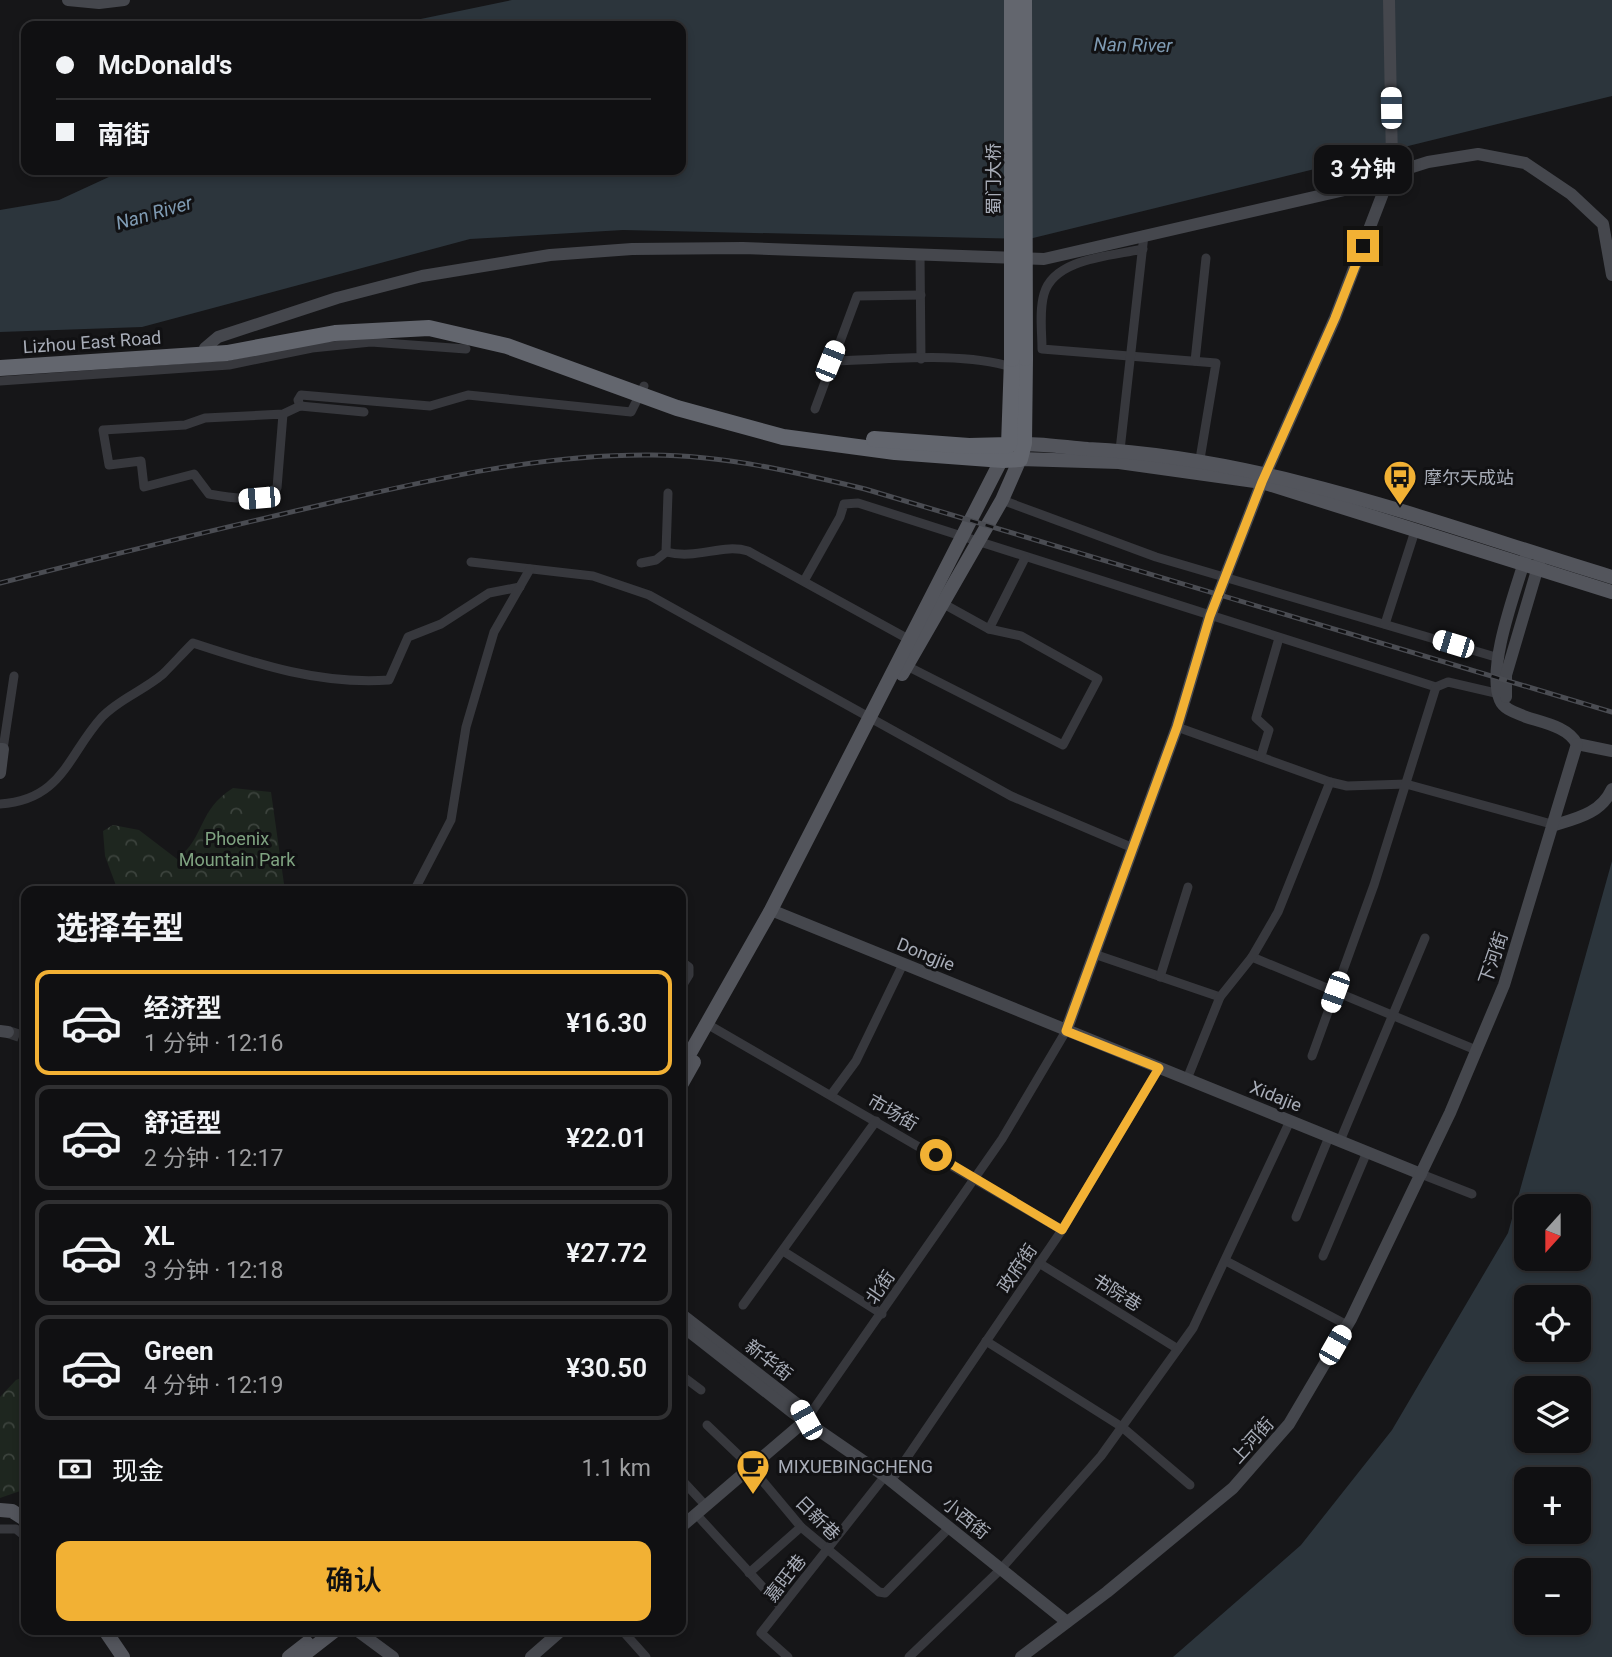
<!DOCTYPE html>
<html lang="zh">
<meta charset="utf-8">
<style>
body{margin:0;font-family:Roboto,"Noto Sans SC",sans-serif;background:#19191b;color:#f1f3f6;height:100vh;display:flex;flex-direction:column;font-size:26px;white-space:nowrap}
*{box-sizing:border-box;margin:0}
p{font-size:23px;color:#9c9d9f}
.icon{flex:none;width:38px;height:38px;fill:none;stroke:currentColor;stroke-width:2;stroke-linecap:round;stroke-linejoin:round}
.map{position:relative;flex:1;overflow:hidden}
.drawer{position:absolute;left:21px;top:886px;width:665px;height:749px;display:flex;flex-direction:column;background:#101012;border-radius:14px;box-shadow:0 4px 10px #0003,0 0 0 2px #303032}
.drawer>*{flex:none}
.hud{position:absolute;left:21px;top:21px;width:665px;height:154px;border-radius:14px;box-shadow:0 4px 10px #0003,0 0 0 2px #303032;display:grid;align-content:center;height:154px;padding:0 35px;background:#101012}
.needle{width:46px;rotate:201deg}
.tools{position:absolute;left:1514px;top:1194px;display:grid;gap:14px}
.tools a{display:grid;place-items:center;width:77px;height:77px;border-radius:14px;background:#101012;box-shadow:0 4px 10px #0003,0 0 0 2px #303032;font-size:35px}
.end{position:absolute;width:32px;height:32px;margin:-16px;border:9px solid #f2b134;background:#111;box-shadow:0 0 0 4px #111}
.from{border-radius:50%}
.bubble{position:absolute;height:49px;border-radius:14px;background:#101012;box-shadow:0 4px 10px #0003,0 0 0 2px #303032;font-size:23px;font-weight:600;line-height:49px;text-align:center}
.car{position:absolute;width:21px;height:42px;margin:-21px -10px;border-radius:9px;box-shadow:0 0 5px 2px #0007;background:linear-gradient(#fff 24%,#345 0 40%,#fff 0 76%,#345 0 86%,#fff 0)}
.hud b{display:flex;align-items:center;gap:24px;height:66px;font-size:26px}
.hud b+b{border-top:2px solid #303032}
.hud i{width:18px;height:18px;background:#f1f3f6}
ul{padding:0;list-style:none}
li{display:flex;align-items:center;gap:21px;height:105px;margin:0 14px 10px;padding:0 21px;border:4px solid #303032;border-radius:14px}
li div{flex:1}
li b{display:block;font-size:26px}
li em{font-style:normal;font-weight:600}
li.selected{border-color:#f2b134}
li>.icon{width:63px;height:63px;stroke-width:1.5}
h2{padding:0 35px;font-size:32px;line-height:84px}
.pay{display:flex;align-items:center;gap:18px;height:77px;padding:0 35px;font-size:26px}
.pay p{margin-inline-start:auto}
.cta{display:flex;gap:14px;margin-top:auto;padding:14px 35px}
.cta a{flex:1;height:80px;border-radius:14px;background:#f2b134;color:#111;font-size:28px;font-weight:600;line-height:80px;text-align:center}
.map>svg:first-child{display:block}
.forest{fill:url(#forest-crowns)}
.water{fill:#2c353c;fill-rule:evenodd}
.lines{fill:none;stroke-linecap:round;stroke-linejoin:round}
.secondary-tunnel{stroke:#333438;stroke-width:12;stroke-dasharray:12 6;stroke-linecap:butt}
.street{stroke:#37383d;stroke-width:9}
.secondary{stroke:#45474d;stroke-width:12}
.primary{stroke:#53555c;stroke-width:14}
.highway{stroke:#63666e;stroke-width:16}
.rail-casing{stroke:#4a4c52;stroke-width:5}
.rail{stroke:#111113;stroke-width:2.5;stroke-dasharray:8;stroke-linecap:butt}
.highway-bridge{stroke:#63666e;stroke-width:16}
.route{stroke:#f2b134;stroke-width:9}
.labels{text-anchor:middle;dominant-baseline:central;stroke-width:6;stroke-linejoin:round;paint-order:stroke}
.street-label{font-size:18px;fill:#a8adb8;stroke:#111113}
.poi-label{font-size:18px;fill:#a8adb8;stroke:#111113;text-anchor:start}
.park-label{font-size:18px;fill:#7fa381;stroke:#111113}
.water-label{font-size:19px;font-style:italic;fill:#7f9bb3;stroke:#111113}
</style>
<div class="map">
<svg width="1612" height="1657" viewBox="0 0 1612 1657">
<defs>
<pattern id="forest-crowns" width="20" height="18" patternUnits="userSpaceOnUse" patternTransform="scale(1.75)"><rect width="20" height="18" fill="#1e261f"/><path d="M2 6a3 3 0 1 1 6 0M12 15a3 3 0 1 1 6 0" fill="none" stroke="#3c433d"/></pattern>
</defs>
<rect width="100%" height="100%" fill="#161618"/>
<g class="forest">
<path d="M 233,788 L 271,792 L 285,891 L 118,891 L 105,856 L 103,831 L 113,825 L 139,830 L 177,859 C 206,836 197,811 233,788 Z"/>
<polygon points="26,1376 26,1489 0,1498 0,1397 16,1380"/>
</g>
<g class="water">
<polygon points="512,0 1612,0 1612,96 1029,239 623,230 470,239 142,327 0,332 0,210 59,200 111,176 116,170 681,170 681,26 387,26"/>
<path d="M 1612,861 L 1612,1657 L 1173,1657 L 1301,1545 L 1392,1430 L 1508,1233 ZM 1526,1206 L 1578,1206 L 1578,1258 L 1526,1258 ZM 1526,1297 L 1578,1297 L 1578,1349 L 1526,1349 ZM 1526,1388 L 1578,1388 L 1578,1440 L 1526,1440 ZM 1526,1479 L 1578,1479 L 1578,1531 L 1526,1531 ZM 1526,1570 L 1578,1570 L 1578,1622 L 1526,1622 Z"/>
</g>
<g class="lines">
<polyline class="secondary-tunnel" points="8,1032 26,1038"/>
<g class="street">
<path d="M 1143,249 C 1112,256 1054,258 1044,294 C 1039,311 1042,332 1042,349 L 1216,363 L 1200,459"/>
<polyline points="920,254 921,359"/>
<path d="M 830,361 C 886,360 959,351 1012,367"/>
<polyline points="1195,361 1206,258"/>
<polyline points="0,381 229,365 312,348 371,342 466,349"/>
<polyline points="300,406 298,400 301,395 430,406 468,395 631,412 644,386"/>
<polyline points="815,409 857,296 921,295"/>
<path d="M 283,414 L 277,488 C 253,502 236,499 209,494 L 194,474 L 144,487 L 141,461 L 109,465 L 103,430 L 185,425 L 205,418 L 283,414 L 300,406 L 364,412"/>
<polyline points="1120,450 1144,235"/>
<polyline points="1002,500 1156,557 1499,658"/>
<path d="M 666,552 C 698,560 722,543 748,551 L 910,640"/>
<polyline points="471,562 593,576 649,595 1011,796 1133,848"/>
<polyline points="641,563 656,560 666,552 668,493"/>
<polyline points="804,581 840,517 844,504 858,503 1436,687 1448,682 1504,695"/>
<polyline points="1385,624 1415,531"/>
<polyline points="989,629 1025,558"/>
<polyline points="907,666 1063,745 1098,679 1021,636 989,629 942,603"/>
<polyline points="1177,727 1330,782 1347,786 1406,784 1555,825"/>
<polyline points="3,749 14,676"/>
<polyline points="1261,756 1269,730 1256,718 1279,638"/>
<path d="M 0,804 C 63,800 68,754 102,717 C 119,699 143,691 163,674 C 173,664 183,653 193,643 C 257,664 320,685 389,680 L 408,637 L 441,624 L 489,593 L 520,587"/>
<polyline points="414,891 451,820 466,727 494,632 530,569"/>
<polyline points="1094,954 1220,997"/>
<polyline points="1252,957 1476,1050"/>
<polyline points="681,961 689,967 689,975 681,988"/>
<polyline points="1160,977 1188,887"/>
<polyline points="707,1024 1062,1230"/>
<polyline points="1312,1056 1374,885 1436,687"/>
<polyline points="1187,1079 1220,997 1252,957 1278,912 1330,782"/>
<polyline points="831,1095 856,1061 903,964"/>
<polyline points="1340,1141 1425,938"/>
<polyline points="1421,1174 1472,1194"/>
<polyline points="1296,1217 1329,1137"/>
<polyline points="783,1251 882,1314"/>
<polyline points="1323,1256 1367,1152"/>
<polyline points="1226,1261 1347,1325"/>
<polyline points="1039,1263 1178,1349"/>
<polyline points="743,1305 876,1121"/>
<polyline points="986,1341 1122,1427 1190,1485"/>
<polyline points="681,1375 701,1390"/>
<polyline points="806,1420 1002,1139 1066,1031"/>
<polyline points="707,1425 751,1467 801,1527 879,1592 885,1593 949,1528"/>
<polyline points="681,1479 706,1506"/>
<polyline points="891,1481 1062,1230 1159,1068"/>
<polyline points="696,1514 781,1607"/>
<polyline points="0,1529 16,1529 26,1537"/>
<polyline points="749,1573 801,1527"/>
<polyline points="621,1629 646,1657"/>
<polyline points="788,1657 761,1633 885,1476"/>
<polyline points="909,1657 1001,1569 1101,1456 1193,1328 1290,1121"/>
</g>
<g class="secondary">
<polyline points="68,0 99,3 124,0"/>
<polyline points="205,348 218,337 337,298 422,276 550,255 632,249 743,248 1044,259 1388,180 1409,168 1428,162 1478,154 1525,163 1571,194 1603,224 1612,275"/>
<path d="M 1526,556 C 1516,590 1486,668 1500,700 C 1504,710 1517,713 1526,717 C 1545,723 1568,727 1577,744 L 1612,751"/>
<polyline points="1506,697 1506,675 1540,560"/>
<polyline points="0,749 3,749 0,773"/>
<path d="M 1555,825 C 1578,818 1601,813 1612,789"/>
<polyline points="771,910 1421,1174"/>
<polyline points="0,1031 8,1032"/>
<polyline points="1066,1031 1177,727 1210,616 1262,482 1335,318 1388,180 1392,162 1389,0"/>
<polyline points="681,1314 797,1404 804,1417"/>
<polyline points="681,1325 792,1412 885,1476 1067,1622"/>
<polyline points="681,1527 806,1420"/>
<polyline points="355,1629 393,1657"/>
<polyline points="531,1657 563,1629"/>
<polyline points="1021,1657 1107,1592 1233,1488 1289,1424 1351,1319 1450,1113 1504,985 1577,744"/>
</g>
<g class="primary">
<polyline points="902,674 1002,500 1020,459 1119,462 1262,482 1612,592"/>
<path d="M 681,1069 L 771,910 L 1009,445 C 1035,442 1062,447 1088,449 C 1269,458 1440,525 1612,577"/>
<polyline points="681,1085 694,1062"/>
<polyline points="0,1510 12,1511 26,1520"/>
<polyline points="104,1629 123,1657"/>
<polyline points="289,1657 307,1643"/>
<polyline points="301,1657 337,1629"/>
</g>
<g class="highway">
<polyline points="0,368 227,353 335,333 429,328 507,346 677,408 783,437 895,452 1003,460 1020,459 1024,443 1025,358"/>
<polyline points="874,439 969,446 1009,445 1012,359"/>
</g>
<defs>
<path id="rail" d="M 0,583 C 111,555 222,528 334,502 C 439,478 543,454 652,455 C 724,455 795,472 865,489 L 1612,712"/>
</defs>
<use href="#rail" class="rail-casing"/>
<use href="#rail" class="rail"/>
<g class="highway-bridge">
<polyline points="1024,0 1025,358"/>
<polyline points="1012,359 1012,0"/>
</g>
</g>
<g class="lines">
<polyline class="route" points="936,1155 1062,1230 1159,1068 1066,1031 1177,727 1210,616 1262,482 1335,318 1363,246"/>
</g>
<defs>
<symbol id="bus-pin" viewBox="-11 -11 22 30"><path d="M0 17L-7.5 6A9.5 9.5 0 1 1 7.5 6Z" fill="#f2b134" stroke="#111113"/><path d="M-5-6H5V4H4V6H2V4H-2V6H-4V4H-5ZM-3.5-4V0h7V-4ZM-3.5 1.2v1.5H-2V1.2ZM2 1.2v1.5H3.5V1.2Z" fill="#111"/></symbol>
<symbol id="cafe-pin" viewBox="-11 -11 22 30"><path d="M0 17L-7.5 6A9.5 9.5 0 1 1 7.5 6Z" fill="#f2b134" stroke="#111113"/><path d="M-5.5-4.5H6V0H3Q3 3.5 0 3.5H-2.5Q-5.5 3.5-5.5 0ZM3-3.2v2h1.7v-2ZM-6 4.5H4V6H-6Z" fill="#111"/></symbol>
</defs>
<g fill-rule="evenodd">
<use href="#bus-pin" x="1381" y="458" width="38" height="52"/>
<use href="#cafe-pin" x="734" y="1447" width="38" height="52"/>
</g>
<g class="labels">
<g class="street-label">
<text transform="translate(993 179) rotate(-90)">蜀门大桥</text>
<text transform="translate(92 342) rotate(-4)">Lizhou East Road</text>
<text transform="translate(926 954) rotate(22)">Dongjie</text>
<text transform="translate(1493 958) rotate(-71)">下河街</text>
<text transform="translate(1276 1096) rotate(22)">Xidajie</text>
<text transform="translate(893 1112) rotate(30)">市场街</text>
<text transform="translate(1017 1268) rotate(-56)">政府街</text>
<text transform="translate(880 1287) rotate(-55)">北街</text>
<text transform="translate(1117 1292) rotate(32)">书院巷</text>
<text transform="translate(769 1360) rotate(38)">新华街</text>
<text transform="translate(1252 1440) rotate(-48)">上河街</text>
<text transform="translate(818 1518) rotate(45)">日新巷</text>
<text transform="translate(966 1518) rotate(39)">小西街</text>
<text transform="translate(785 1578) rotate(-52)">嘉旺巷</text>
</g>
<g class="poi-label">
<text x="1424" y="477">摩尔天成站</text>
<text x="778" y="1466">MIXUEBINGCHENG</text>
</g>
<g class="park-label">
<text x="237" y="838">Phoenix<tspan x="237" dy="21">Mountain Park</tspan></text>
</g>
<g class="water-label">
<text transform="translate(1133 45) rotate(1)">Nan River</text>
<text transform="translate(154 213) rotate(-16)">Nan River</text>
</g>
</g>
</svg>
<div class="tools">
<a><svg class="needle" viewBox="-14 -14 28 28"><path d="M0-13l5 13h-10z" fill="#e53935"/><path d="M0 13l5-13h-10z" fill="#9c9d9f"/></svg></a>
<a><svg class="icon" aria-label="locate" viewBox="0 0 24 24"><circle cx="12" cy="12" r="6"/><path d="M12 2v4M12 18v4M2 12h4M18 12h4"/></svg></a>
<a><svg class="icon" aria-label="layers" viewBox="0 0 24 24"><path d="M12 4l9 5-9 5-9-5zM3 14l9 5 9-5"/></svg></a>
<a>+</a>
<a>−</a>
</div>
<i class="end from" style="left:936px;top:1155px"></i>
<i class="end" style="left:1363px;top:246px"></i>
<div class="bubble" style="left:1314px;top:145px;width:98px">3 分钟</div>
<i class="car" style="left:1391px;top:108px;rotate:359deg"></i>
<i class="car" style="left:830px;top:361px;rotate:22deg"></i>
<i class="car" style="left:259px;top:498px;rotate:265deg"></i>
<i class="car" style="left:1453px;top:644px;rotate:287deg"></i>
<i class="car" style="left:1335px;top:992px;rotate:200deg"></i>
<i class="car" style="left:1335px;top:1345px;rotate:30deg"></i>
<i class="car" style="left:806px;top:1420px;rotate:331deg"></i>
<div class="hud">
<b><i class="from"></i>McDonald's</b>
<b><i></i>南街</b>
</div>
<section class="drawer">
<h2>选择车型</h2>
<ul>
<li class="selected"><svg class="icon" aria-label="car" viewBox="0 0 24 24"><path d="M5 17H2v-5l4-1 3-4h7l3 4 3 1v5h-3M9 17h6M6 11h13"/><circle cx="7" cy="17" r="2"/><circle cx="17" cy="17" r="2"/></svg><div><b>经济型</b><p>1 分钟 · 12:16</p></div><em>¥16.30</em></li>
<li><svg class="icon" aria-label="car" viewBox="0 0 24 24"><path d="M5 17H2v-5l4-1 3-4h7l3 4 3 1v5h-3M9 17h6M6 11h13"/><circle cx="7" cy="17" r="2"/><circle cx="17" cy="17" r="2"/></svg><div><b>舒适型</b><p>2 分钟 · 12:17</p></div><em>¥22.01</em></li>
<li><svg class="icon" aria-label="car" viewBox="0 0 24 24"><path d="M5 17H2v-5l4-1 3-4h7l3 4 3 1v5h-3M9 17h6M6 11h13"/><circle cx="7" cy="17" r="2"/><circle cx="17" cy="17" r="2"/></svg><div><b>XL</b><p>3 分钟 · 12:18</p></div><em>¥27.72</em></li>
<li><svg class="icon" aria-label="car" viewBox="0 0 24 24"><path d="M5 17H2v-5l4-1 3-4h7l3 4 3 1v5h-3M9 17h6M6 11h13"/><circle cx="7" cy="17" r="2"/><circle cx="17" cy="17" r="2"/></svg><div><b>Green</b><p>4 分钟 · 12:19</p></div><em>¥30.50</em></li>
</ul>
<div class="pay"><svg class="icon" aria-label="cash" viewBox="0 0 24 24"><path d="M3 7h18v10H3z"/><circle cx="12" cy="12" r="2"/></svg>现金<p>1.1 km</p></div>
<div class="cta"><a>确认</a></div>
</section>
</div>
